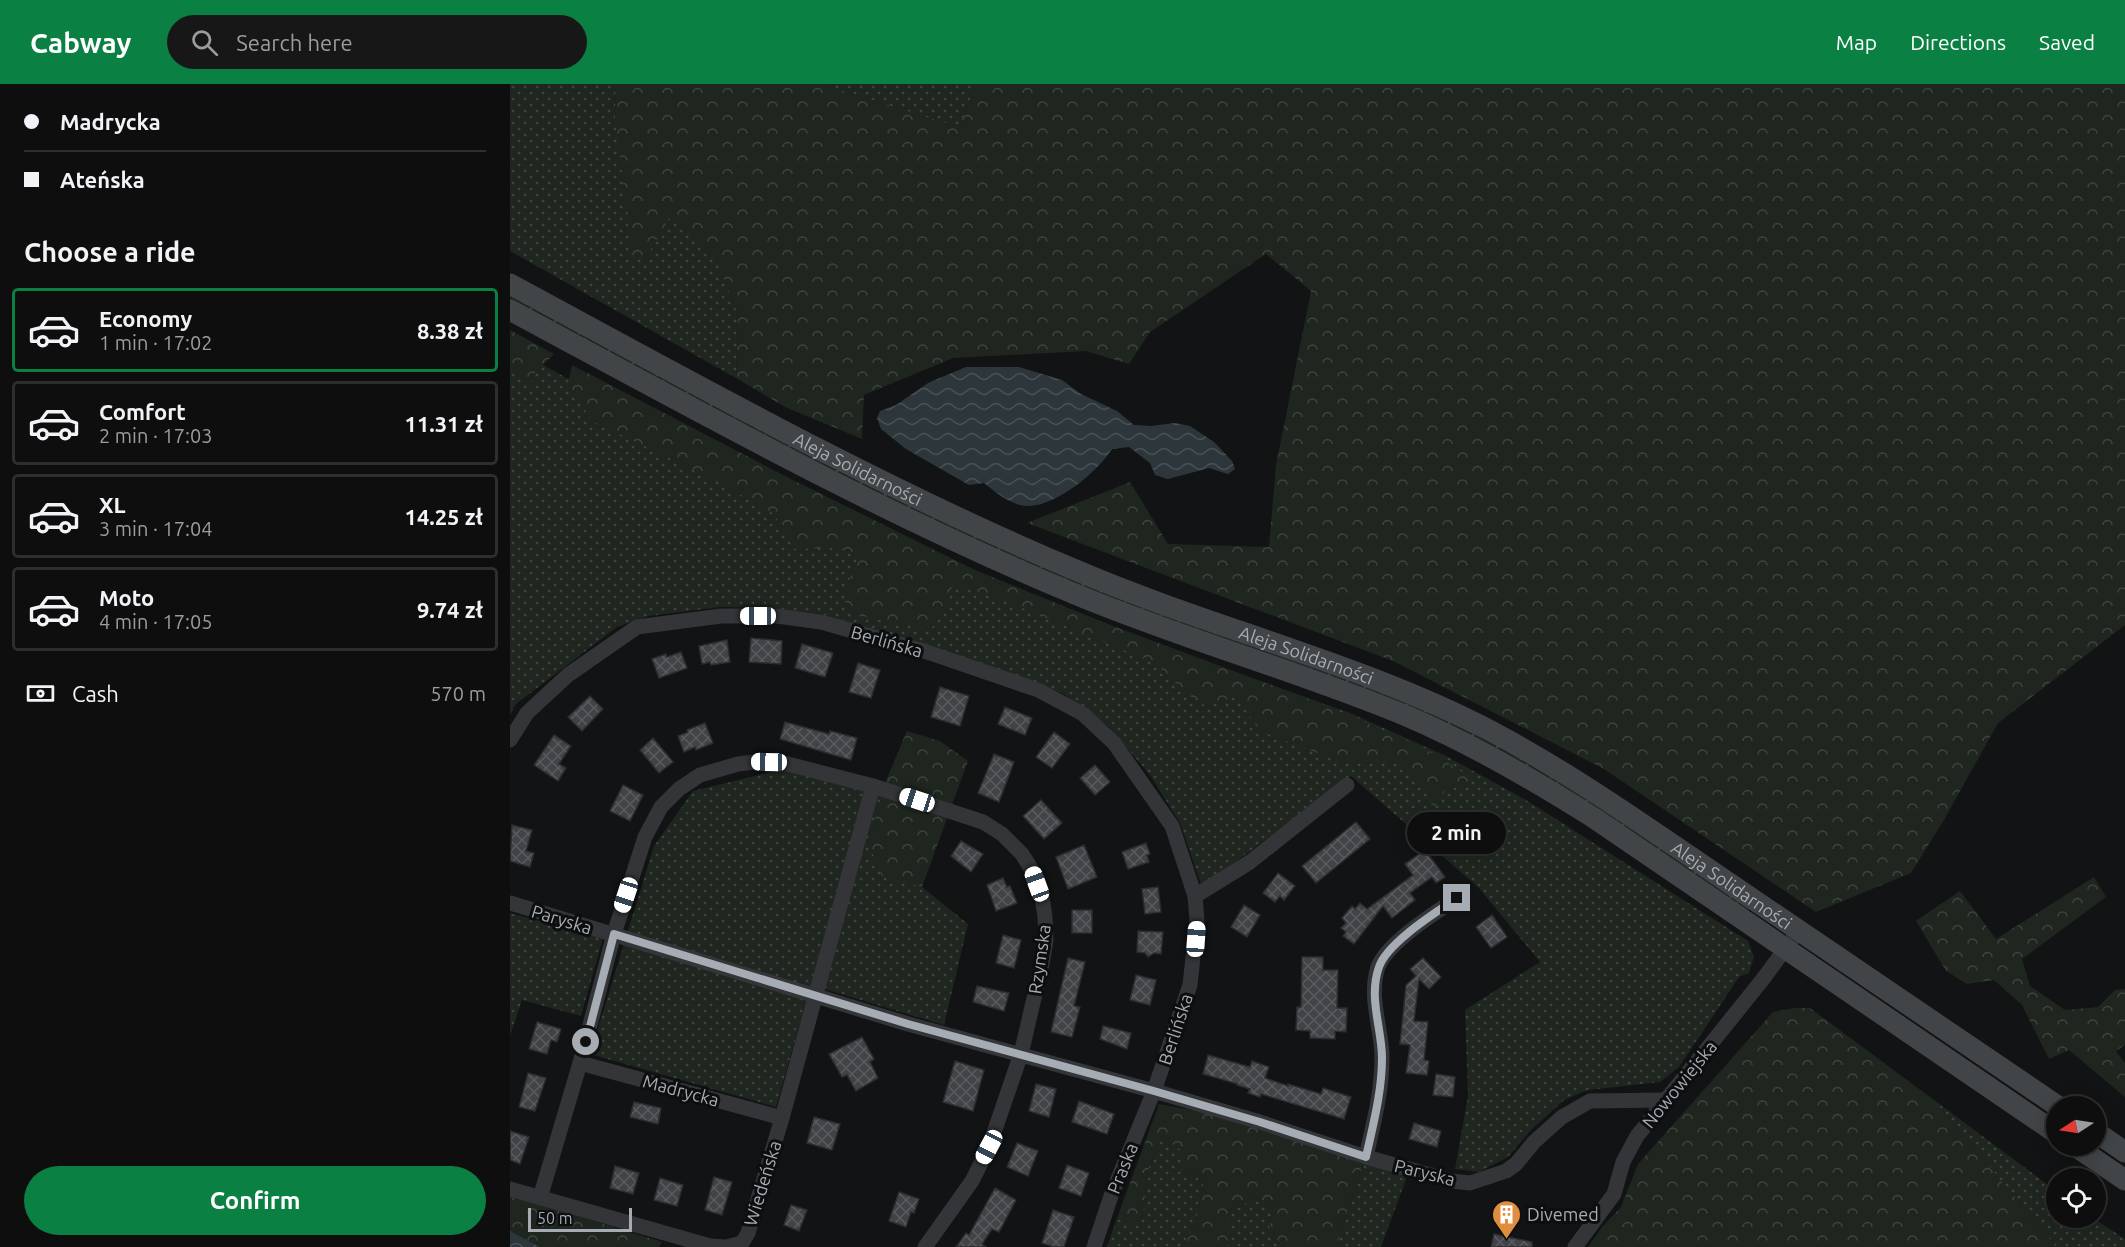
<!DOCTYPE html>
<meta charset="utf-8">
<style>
body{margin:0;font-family:Ubuntu,sans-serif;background:#171718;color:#f1f3f6;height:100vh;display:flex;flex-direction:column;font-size:22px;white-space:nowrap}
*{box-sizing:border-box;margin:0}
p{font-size:20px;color:#9b9c9e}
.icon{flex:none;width:33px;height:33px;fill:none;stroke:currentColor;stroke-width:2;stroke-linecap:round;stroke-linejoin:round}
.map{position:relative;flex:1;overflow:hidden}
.panel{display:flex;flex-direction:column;background:#0e0e0f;width:510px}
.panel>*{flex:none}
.banner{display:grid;align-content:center;height:132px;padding:0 24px;background:#0e0e0f}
.needle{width:39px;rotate:258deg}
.tools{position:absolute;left:1536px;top:1012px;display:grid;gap:12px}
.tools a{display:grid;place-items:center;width:60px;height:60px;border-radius:50%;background:#0e0e0f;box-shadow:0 3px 15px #0003,0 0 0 2px #2e2e2f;font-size:30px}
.scale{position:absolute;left:18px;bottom:15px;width:104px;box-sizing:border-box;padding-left:6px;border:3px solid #a5acb3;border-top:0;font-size:16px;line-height:21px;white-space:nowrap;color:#a5acb3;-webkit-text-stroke:4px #0d0e0f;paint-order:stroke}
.end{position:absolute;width:27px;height:27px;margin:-14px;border:8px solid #a5acb3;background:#111;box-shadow:0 0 0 3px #111}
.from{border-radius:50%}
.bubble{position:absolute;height:42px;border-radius:21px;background:#0e0e0f;box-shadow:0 3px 15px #0003,0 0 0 2px #2e2e2f;font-size:20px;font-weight:600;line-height:42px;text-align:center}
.car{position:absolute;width:18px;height:36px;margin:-18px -9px;border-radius:8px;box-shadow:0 0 4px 2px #0007;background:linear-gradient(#fff 24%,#345 0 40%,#fff 0 76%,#345 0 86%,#fff 0)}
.banner b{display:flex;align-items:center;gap:21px;height:57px;font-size:22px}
.banner b+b{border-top:2px solid #2e2e2f}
.banner i{width:15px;height:15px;background:#f1f3f6}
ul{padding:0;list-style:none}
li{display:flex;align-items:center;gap:18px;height:84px;margin:0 12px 9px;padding:0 12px;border:3px solid #2e2e2f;border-radius:6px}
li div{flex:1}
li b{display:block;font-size:22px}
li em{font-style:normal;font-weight:600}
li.on{border-color:#0b8043}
li>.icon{width:54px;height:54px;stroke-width:1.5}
h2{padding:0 24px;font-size:27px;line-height:72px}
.pay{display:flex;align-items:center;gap:15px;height:66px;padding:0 24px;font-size:22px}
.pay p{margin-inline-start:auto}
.primary-button{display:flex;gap:12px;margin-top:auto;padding:12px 24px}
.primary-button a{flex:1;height:69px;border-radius:36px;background:#0b8043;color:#fff;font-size:24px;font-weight:600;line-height:69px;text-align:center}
header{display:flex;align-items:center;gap:36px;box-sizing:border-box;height:84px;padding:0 30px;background:#0b8043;color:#fff}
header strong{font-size:28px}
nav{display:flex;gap:33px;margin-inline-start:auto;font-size:21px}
.search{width:420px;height:54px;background:#171718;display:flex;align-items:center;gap:15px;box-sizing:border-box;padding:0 21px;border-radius:33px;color:#9b9c9e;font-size:22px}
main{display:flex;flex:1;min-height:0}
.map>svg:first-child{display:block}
.grass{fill:url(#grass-dots)}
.forest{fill:url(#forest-crowns)}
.water{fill:url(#water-waves)}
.building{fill:url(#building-cross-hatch);stroke:#2d2d30;stroke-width:1.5}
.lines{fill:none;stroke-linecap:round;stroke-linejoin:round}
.minor{stroke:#343538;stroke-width:15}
.secondary{stroke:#424548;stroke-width:21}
.route{stroke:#a5acb3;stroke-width:8}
.labels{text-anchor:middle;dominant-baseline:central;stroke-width:6;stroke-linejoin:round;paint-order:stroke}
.street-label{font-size:18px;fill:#a5acb3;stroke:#0d0e0f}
.poi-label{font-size:18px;fill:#a5acb3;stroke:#0d0e0f;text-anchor:start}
</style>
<header>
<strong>Cabway</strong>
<div class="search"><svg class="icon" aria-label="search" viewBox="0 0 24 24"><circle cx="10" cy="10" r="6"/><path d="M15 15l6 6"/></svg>Search here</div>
<nav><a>Map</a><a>Directions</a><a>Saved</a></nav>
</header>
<main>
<section class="panel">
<div class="banner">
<b><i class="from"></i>Madrycka</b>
<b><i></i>Ateńska</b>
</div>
<h2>Choose a ride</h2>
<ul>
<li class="on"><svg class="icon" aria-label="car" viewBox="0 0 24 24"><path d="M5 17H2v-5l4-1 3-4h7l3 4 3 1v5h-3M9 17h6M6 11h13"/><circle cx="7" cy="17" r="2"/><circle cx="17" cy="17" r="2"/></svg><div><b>Economy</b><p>1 min · 17:02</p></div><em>8.38 zł</em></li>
<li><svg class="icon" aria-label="car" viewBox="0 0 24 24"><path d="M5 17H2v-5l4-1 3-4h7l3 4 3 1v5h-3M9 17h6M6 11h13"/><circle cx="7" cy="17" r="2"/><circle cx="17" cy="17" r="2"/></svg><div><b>Comfort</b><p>2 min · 17:03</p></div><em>11.31 zł</em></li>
<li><svg class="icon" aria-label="car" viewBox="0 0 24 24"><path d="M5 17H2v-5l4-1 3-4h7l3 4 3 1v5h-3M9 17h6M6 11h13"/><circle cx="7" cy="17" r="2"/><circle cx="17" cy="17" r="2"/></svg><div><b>XL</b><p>3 min · 17:04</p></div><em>14.25 zł</em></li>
<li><svg class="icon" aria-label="car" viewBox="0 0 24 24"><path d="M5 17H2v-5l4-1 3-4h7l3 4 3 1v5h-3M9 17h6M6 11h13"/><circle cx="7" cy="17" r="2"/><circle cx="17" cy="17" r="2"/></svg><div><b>Moto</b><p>4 min · 17:05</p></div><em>9.74 zł</em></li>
</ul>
<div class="pay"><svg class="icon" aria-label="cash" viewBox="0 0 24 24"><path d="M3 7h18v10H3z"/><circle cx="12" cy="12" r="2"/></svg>Cash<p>570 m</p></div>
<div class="primary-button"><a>Confirm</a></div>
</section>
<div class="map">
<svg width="1615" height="1163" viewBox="0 0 1615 1163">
<defs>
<pattern id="grass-dots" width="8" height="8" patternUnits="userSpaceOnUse" patternTransform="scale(1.5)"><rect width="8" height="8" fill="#1f261f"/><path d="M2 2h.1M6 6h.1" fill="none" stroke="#3d433d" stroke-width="1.8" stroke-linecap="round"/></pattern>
<pattern id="forest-crowns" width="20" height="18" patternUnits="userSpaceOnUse" patternTransform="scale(1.5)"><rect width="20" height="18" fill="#1f261f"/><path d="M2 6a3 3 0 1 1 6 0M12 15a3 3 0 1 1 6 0" fill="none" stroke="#3d433d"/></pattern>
<pattern id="water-waves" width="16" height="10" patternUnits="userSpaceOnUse" patternTransform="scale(1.5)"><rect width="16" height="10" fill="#2d373b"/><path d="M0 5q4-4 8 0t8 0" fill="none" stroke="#485155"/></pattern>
<pattern id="building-cross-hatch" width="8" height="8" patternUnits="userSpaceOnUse" patternTransform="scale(1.5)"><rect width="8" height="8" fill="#424347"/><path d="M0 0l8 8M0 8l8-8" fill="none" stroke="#5a5b5f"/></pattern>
</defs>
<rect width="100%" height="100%" fill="#121314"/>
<g class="grass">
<polygon points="0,0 106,0 105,33 136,174 158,133 205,172 228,230 226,294 0,167"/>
<polygon points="311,0 466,0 449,44"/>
<polygon points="0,209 315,378 905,620 1019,676 1240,822 1236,829 1063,712 433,444 0,217"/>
<polygon points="0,263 278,415 426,482 840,629 936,672 1016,716 1238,857 1244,873 1239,889 1229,893 1169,983 1150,998 1078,1006 1054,1016 1021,1046 998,1073 969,1088 945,1085 958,1012 955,926 1030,878 969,804 841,692 692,803 670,739 640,691 599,643 552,609 421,563 311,530 264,524 210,523 139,532 107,543 6,620 0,631"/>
<polygon points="273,685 372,712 358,759 394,797 412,803 458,840 434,941 301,901 266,1023 80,970 144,762 183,707"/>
<polygon points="0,829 93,854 71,932 12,916 0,952"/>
<polygon points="1424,1016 1546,1107 1546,1134 1583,1134 1615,1155 1615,1163 1546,1163"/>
<polygon points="652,1053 671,1066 671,1086 694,1097 685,1142 671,1163 597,1163 607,1134 622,1138 632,1136 639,1082"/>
<polygon points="854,1078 898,1090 871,1163 826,1163"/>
<polygon points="747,1114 764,1123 758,1150 774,1163 718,1163 718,1127"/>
</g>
<g class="forest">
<polygon points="106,0 311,0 449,43 466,0 1615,0 1615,541 1488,639 1434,736 1401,789 1306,828 1094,685 883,577 517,439 620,398 658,460 759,463 766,381 801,207 756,170 640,248 619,280 576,267 443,274 354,311 352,355 275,323 226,294 228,230 205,173 159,134 136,174 122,172 105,33"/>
<polygon points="0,246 44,270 25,289 21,300 0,279"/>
<polygon points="62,281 273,391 465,486 603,542 810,619 912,663 965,696 936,705 924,725 910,696 886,680 863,675 833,679 750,647 726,612 697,623 674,608 647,580 495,517 443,499 437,526 420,546 337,529 334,509 349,471 329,464 284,465 264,430 201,394 84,338 57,303"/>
<polygon points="397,647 430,657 458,677 412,803 372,792 358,759 375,699"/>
<polygon points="1584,793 1596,813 1512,875 1520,902 1555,926 1588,923 1605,906 1615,905 1615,961 1606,967 1615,979 1615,1013 1559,966 1539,975 1512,921 1484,896 1457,900 1436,887 1406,837 1450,807 1486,855"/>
<polygon points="1285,924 1300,924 1424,1016 1546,1163 1078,1163 1093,1142 1111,1123 1128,1080 1263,928"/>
<polygon points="649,1020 709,1031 854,1078 826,1163 774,1163 758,1150 764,1123 747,1114 718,1127 718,1163 671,1163 685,1142 694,1097 671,1086 671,1066 652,1053 639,1082 632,1136 622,1138 607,1134"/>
<polygon points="0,1111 152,1158 149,1163 30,1163 0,1147"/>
</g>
<g class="water">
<path d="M 456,283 L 509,283 L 552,296 L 571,310 L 607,327 L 624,341 L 641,342 L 665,339 L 680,342 L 704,358 L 722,377 L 725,385 L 718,390 L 699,384 L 658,395 L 645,391 L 640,379 L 619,363 L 602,365 C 588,388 539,429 510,421 C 496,417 485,408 474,399 L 459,401 L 396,365 L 371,345 L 367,334 L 370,327 L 386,321 L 418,299 Z"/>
<polygon points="0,1147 30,1163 0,1163"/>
</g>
<g class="building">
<polygon points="241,554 272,557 271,580 239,578"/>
<polygon points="217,556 220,578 201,581 200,578 192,580 189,562"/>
<polygon points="292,560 323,569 315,593 285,584"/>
<polygon points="171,568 177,584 149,594 142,575 156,570 157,573"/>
<polygon points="348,579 370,586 361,614 339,608"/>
<polygon points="430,603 459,612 450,642 421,633"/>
<polygon points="80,612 93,625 72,647 58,633"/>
<polygon points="495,623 522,634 515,651 488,640"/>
<polygon points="275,638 319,650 320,647 347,654 341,676 270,655"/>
<polygon points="195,639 203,659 186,666 185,663 174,668 168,652 178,648 177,646"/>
<polygon points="544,648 560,660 542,684 526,673"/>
<polygon points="44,651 61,662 49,680 56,684 48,697 24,681"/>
<polygon points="143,654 163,678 149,689 130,666"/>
<polygon points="484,670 504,678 489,718 468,709"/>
<polygon points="585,681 600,698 585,711 570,694"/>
<polygon points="113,701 133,711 120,737 100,727"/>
<polygon points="531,716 552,739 534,755 513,732"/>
<polygon points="846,738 860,755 806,799 792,782"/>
<polygon points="2,741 22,746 16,767 24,769 20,783 0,777"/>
<polygon points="451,757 473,770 461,788 441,772"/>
<polygon points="636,759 640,770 637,771 639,778 618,785 612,768"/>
<polygon points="574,761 587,793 558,805 546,773"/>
<polygon points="915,766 935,793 926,799 922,793 900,809 905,816 882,834 873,822 844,860 833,852 836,848 831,844 836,839 832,834 842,822 845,825 850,819 857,825 903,791 895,780"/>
<polygon points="768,789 785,802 774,816 770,812 765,818 753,809"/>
<polygon points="493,794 497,803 500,802 507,819 486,827 477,801"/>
<polygon points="648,803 651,828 635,830 632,805"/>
<polygon points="734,821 750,831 737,853 721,843"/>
<rect x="562" y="826" width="20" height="23"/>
<polygon points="982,831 997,853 981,864 966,843"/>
<polygon points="628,847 653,848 651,870 644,869 638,873 635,869 627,868"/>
<polygon points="493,851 511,856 504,884 486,879"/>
<polygon points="792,873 813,873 813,886 828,886 827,924 837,924 836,948 825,947 825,955 800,954 800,947 786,946 787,923 791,923"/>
<polygon points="558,874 575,878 564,922 570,923 562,953 541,948"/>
<polygon points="913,874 931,893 919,905 909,895 904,937 918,938 914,976 919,977 917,991 896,989 900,961 890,960 896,901 906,892 900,885"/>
<polygon points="626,891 646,896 640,921 620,916"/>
<polygon points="467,902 499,909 494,927 463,918"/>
<polygon points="27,938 51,945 47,958 41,956 37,970 19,965"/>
<polygon points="593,942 621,949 617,965 590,955"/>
<polygon points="352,953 364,975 360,978 368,994 346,1007 337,991 332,993 319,970"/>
<polygon points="698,971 740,983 742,977 759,983 755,994 778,1002 778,1000 811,1010 813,1004 841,1013 834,1035 751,1010 750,1013 738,1009 740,1005 727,1001 728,1000 693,990"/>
<polygon points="445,977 474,986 463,1027 433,1018"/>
<polygon points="18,989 36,994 25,1027 9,1023"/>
<polygon points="926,990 945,993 943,1013 923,1011"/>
<polygon points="526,1000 546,1005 539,1033 519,1027"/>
<polygon points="569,1017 604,1030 597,1050 562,1038"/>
<polygon points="124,1018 151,1024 148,1040 120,1033"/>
<polygon points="304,1033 330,1040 322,1066 297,1059"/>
<polygon points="904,1039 931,1047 927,1063 899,1055"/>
<polygon points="0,1047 19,1053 10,1080 0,1076"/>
<polygon points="507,1059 528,1067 518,1092 497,1083"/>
<polygon points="557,1081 579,1089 571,1112 549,1104"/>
<polygon points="105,1082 129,1089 123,1110 100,1104"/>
<polygon points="204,1093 222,1098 212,1131 195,1126"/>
<polygon points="150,1094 173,1101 167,1122 144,1116"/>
<polygon points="485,1104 506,1116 489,1148 482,1145 472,1160 476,1163 446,1163 456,1149 459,1151"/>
<polygon points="389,1108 409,1115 404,1129 401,1128 396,1143 379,1137"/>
<polygon points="281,1121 297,1126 289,1147 274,1141"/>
<polygon points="543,1126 564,1133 554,1163 544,1163 532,1159"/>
<polygon points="984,1150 1022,1158 1022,1163 981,1163"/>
</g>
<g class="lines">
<g class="minor">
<polyline points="0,656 17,629 58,591 127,543 211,532 267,532 311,538 417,568 528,606 573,630 604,659 662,742 685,812 687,836 680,901 644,1007 601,1112 584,1163"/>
<polyline points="685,812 740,778 837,701"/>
<polyline points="0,819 398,940 644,1007 750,1038 856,1073 942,1097 960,1099 996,1087 1006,1080 1024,1058 1052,1033 1080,1017 1155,1016"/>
<polyline points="70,979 272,1034"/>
<path d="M 856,1073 C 863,1041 872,1008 872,974 C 872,944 858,914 868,883 C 877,859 925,829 947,814"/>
<polyline points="0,1105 200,1162 216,1163 232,1159 238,1149 272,1034 363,702"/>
<polyline points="30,1114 70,979 104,850 135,753 151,723 169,705 190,691 228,680 245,678 274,679 363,702 473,738 492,750 512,770 523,788 532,812 535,833 536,856 532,880 511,970 479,1063 462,1097 415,1163"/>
<polyline points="1065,1163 1104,1110 1113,1078 1127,1052 1253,895 1289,846"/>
</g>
<g class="secondary">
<path id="s1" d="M 0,200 C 187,301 372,405 568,487 C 704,545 850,579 981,647 C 1064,691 1141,746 1219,799 C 1329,874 1439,949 1549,1023"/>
<path d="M 0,226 C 186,326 370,429 565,510 C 675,556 789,587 899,633 C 964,661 1024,696 1084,734 L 1546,1049"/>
<polyline points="1586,1048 1615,1068"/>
<polyline points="1565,1062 1615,1096"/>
</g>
</g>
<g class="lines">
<path class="route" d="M 76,958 L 104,850 L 398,940 L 644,1007 L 750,1038 L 856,1073 C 863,1041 872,1008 872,974 C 872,944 858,914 869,883 C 877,859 925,829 947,814"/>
</g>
<defs>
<symbol id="building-pin" viewBox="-11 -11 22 30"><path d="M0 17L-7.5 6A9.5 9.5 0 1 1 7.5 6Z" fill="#e08e3e" stroke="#0d0e0f"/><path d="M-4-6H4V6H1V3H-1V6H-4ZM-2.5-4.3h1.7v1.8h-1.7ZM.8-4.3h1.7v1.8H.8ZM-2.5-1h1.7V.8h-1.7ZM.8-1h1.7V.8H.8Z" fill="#fff"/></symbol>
</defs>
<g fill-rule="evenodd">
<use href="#building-pin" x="980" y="1114" width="33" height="45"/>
</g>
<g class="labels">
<g class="street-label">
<text stroke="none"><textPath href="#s1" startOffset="394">Aleja Solidarności</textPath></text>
<text transform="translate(377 557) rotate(16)">Berlińska</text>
<text stroke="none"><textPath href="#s1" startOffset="880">Aleja Solidarności</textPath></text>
<text stroke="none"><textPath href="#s1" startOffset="1366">Aleja Solidarności</textPath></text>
<text transform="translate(52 835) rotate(17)">Paryska</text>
<text transform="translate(529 875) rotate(-82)">Rzymska</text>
<text transform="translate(665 945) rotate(-72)">Berlińska</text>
<text transform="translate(1169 1000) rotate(-51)">Nowowiejska</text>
<text transform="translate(171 1006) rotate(15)">Madrycka</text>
<text transform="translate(612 1084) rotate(-68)">Praska</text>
<text transform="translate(915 1088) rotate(14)">Paryska</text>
<text transform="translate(252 1099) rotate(-73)">Wiedeńska</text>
</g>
<g class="poi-label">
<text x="1017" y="1130">Divemed</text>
</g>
</g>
</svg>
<div class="tools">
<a><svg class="needle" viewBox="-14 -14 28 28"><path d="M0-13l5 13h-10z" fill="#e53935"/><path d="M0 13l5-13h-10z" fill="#9b9c9e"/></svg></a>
<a><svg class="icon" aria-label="locate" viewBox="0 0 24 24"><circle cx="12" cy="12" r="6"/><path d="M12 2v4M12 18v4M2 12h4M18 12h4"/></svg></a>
</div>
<div class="scale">50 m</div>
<i class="end from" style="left:76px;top:958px"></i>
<i class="end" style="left:947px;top:814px"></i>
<div class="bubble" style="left:897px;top:728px;width:99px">2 min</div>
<i class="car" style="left:248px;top:532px;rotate:270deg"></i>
<i class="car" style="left:259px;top:678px;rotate:271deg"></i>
<i class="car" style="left:407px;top:716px;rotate:288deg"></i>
<i class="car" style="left:527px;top:800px;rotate:340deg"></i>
<i class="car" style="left:116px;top:811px;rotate:198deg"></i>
<i class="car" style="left:686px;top:855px;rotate:4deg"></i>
<i class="car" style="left:479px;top:1063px;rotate:208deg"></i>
</div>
</main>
